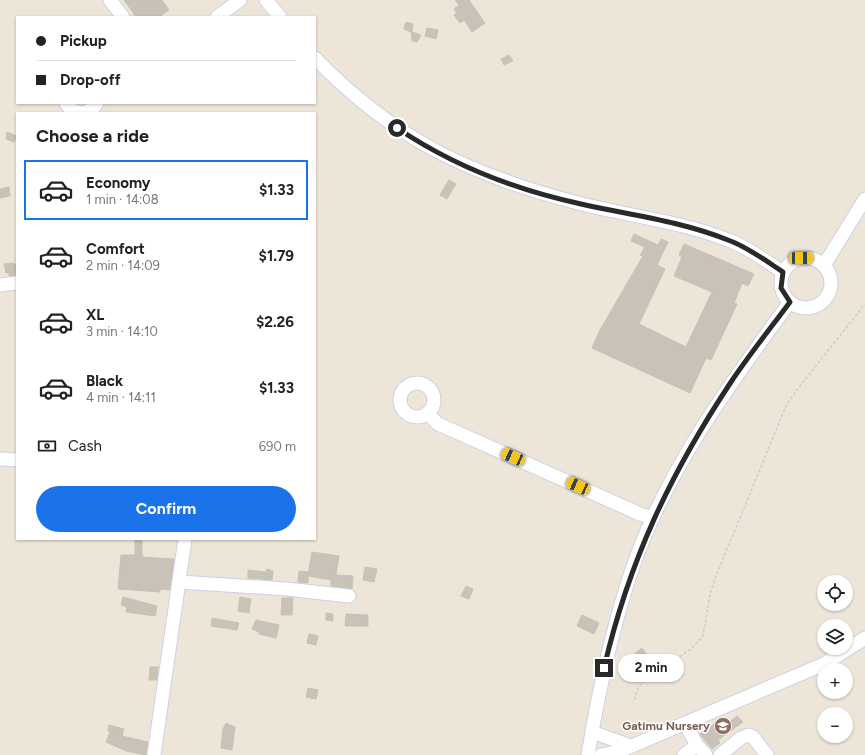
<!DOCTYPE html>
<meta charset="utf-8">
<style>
body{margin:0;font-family:Figtree,sans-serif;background:#f2f2f2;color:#222;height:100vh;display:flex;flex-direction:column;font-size:15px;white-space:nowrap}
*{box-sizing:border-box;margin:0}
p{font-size:13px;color:#767676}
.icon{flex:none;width:22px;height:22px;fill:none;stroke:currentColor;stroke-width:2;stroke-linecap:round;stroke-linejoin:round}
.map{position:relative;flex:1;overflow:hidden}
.side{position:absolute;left:16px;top:112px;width:300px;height:428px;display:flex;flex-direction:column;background:#fff;border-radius:0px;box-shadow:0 1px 3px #0004}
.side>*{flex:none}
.hud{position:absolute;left:16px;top:16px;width:300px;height:88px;border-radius:0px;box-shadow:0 1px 3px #0004;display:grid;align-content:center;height:88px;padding:0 20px;background:#fff}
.buttons{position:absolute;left:817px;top:575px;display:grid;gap:8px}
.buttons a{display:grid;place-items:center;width:36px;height:36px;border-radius:50%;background:#fff;box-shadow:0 1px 3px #0004;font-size:20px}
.end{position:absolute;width:18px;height:18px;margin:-9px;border:5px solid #292929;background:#fff;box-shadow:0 0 0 2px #fff}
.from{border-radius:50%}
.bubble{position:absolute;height:28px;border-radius:14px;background:#fff;box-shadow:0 1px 3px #0004;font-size:13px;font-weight:700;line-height:28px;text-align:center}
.car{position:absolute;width:12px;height:24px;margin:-12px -6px;border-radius:5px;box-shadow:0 0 3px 1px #0007;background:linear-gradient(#f5c518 24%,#345 0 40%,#f5c518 0 76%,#345 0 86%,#f5c518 0)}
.hud b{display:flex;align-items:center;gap:14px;height:38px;font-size:15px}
.hud b+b{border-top:1px solid #e0e0e0}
.hud i{width:10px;height:10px;background:#222}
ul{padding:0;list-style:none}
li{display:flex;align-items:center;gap:12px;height:60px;margin:0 8px 6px;padding:0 12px;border:2px solid transparent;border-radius:0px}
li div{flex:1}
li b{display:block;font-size:15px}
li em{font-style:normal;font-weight:700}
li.current{border-color:#1a73e8}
li>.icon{width:36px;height:36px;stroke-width:1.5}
h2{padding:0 20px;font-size:18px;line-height:48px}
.pay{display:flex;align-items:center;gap:10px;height:44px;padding:0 20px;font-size:15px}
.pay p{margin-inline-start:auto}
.action{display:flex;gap:8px;margin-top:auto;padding:8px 20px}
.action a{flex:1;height:46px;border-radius:24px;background:#1a73e8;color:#fff;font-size:16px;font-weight:700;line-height:46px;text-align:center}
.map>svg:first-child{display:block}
.building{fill:#c8c2b8;stroke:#c8c2b2}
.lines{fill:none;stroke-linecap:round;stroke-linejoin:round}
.minor-casing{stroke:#cdd0e4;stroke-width:15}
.path{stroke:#ccc;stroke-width:1.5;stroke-dasharray:3 2;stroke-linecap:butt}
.minor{stroke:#fff;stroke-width:13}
.route{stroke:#292929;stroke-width:5}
.labels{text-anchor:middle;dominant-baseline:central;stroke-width:3;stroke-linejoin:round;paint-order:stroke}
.education-label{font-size:12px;font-weight:bold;fill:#785e54;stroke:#fff;text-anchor:end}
</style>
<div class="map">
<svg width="865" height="755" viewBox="0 0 865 755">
<rect width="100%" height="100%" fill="#ede6d8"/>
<g class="building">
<polygon points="124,0 162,0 169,10 159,17 136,17"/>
<polygon points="455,0 469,0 485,23 472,32 464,20 460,23 454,15 457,13 454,9 459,5"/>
<polygon points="407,22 413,24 412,32 421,35 417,42 412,41 411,32 404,29 405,24"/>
<polygon points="427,28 438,30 436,39 425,36"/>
<polygon points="509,55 513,61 504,65 501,59"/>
<polygon points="7,132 16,136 14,142 6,139"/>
<polygon points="449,180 456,184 447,199 440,195"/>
<polygon points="9,187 10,196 0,198 0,189"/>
<polygon points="634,234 658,245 661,239 668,242 657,265 665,269 639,324 686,347 712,292 674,276 682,257 679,255 684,244 754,274 748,286 742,283 734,303 737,304 711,360 706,358 690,393 592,348 600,330 643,256 640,255 645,247 631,241"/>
<polygon points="13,263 17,265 17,275 9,276 9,273 6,273 4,264"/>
<polygon points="135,539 142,539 142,557 174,559 170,590 160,589 160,592 118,589 121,555 135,555"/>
<polygon points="312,552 339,556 336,575 353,576 352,589 331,586 331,580 308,576"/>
<polygon points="365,567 377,569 374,582 363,580"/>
<polygon points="267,569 273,571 272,580 248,578 248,570 266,572"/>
<polygon points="299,571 308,572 308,583 298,582"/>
<polygon points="466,586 473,589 469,599 461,596"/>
<polygon points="123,597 157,606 155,616 126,612 127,607 121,605"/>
<polygon points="240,597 251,599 249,613 238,611"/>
<polygon points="282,598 293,598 292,615 281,615"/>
<polygon points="326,613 333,614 333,621 326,620"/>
<polygon points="346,614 368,615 368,626 345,626"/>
<polygon points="582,615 599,623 594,634 577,626"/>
<polygon points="212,618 239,623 237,630 211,626"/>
<polygon points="256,620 279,625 276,638 259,634 259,632 252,629"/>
<polygon points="309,634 318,636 316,645 307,643"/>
<polygon points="642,648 650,659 641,666 633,655"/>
<polygon points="150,667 158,667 157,680 149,680"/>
<polygon points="308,688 318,690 316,699 306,697"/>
<polygon points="737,716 743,722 718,740 720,743 712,749 700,734 721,719 726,725"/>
<polygon points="226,723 235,727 232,750 221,748 223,729"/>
<polygon points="109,725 124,729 122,736 148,742 146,755 126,751 106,742 110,732 108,731"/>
</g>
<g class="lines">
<defs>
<g id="minor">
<polyline points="110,0 123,17"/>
<polyline points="266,0 280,17"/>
<polyline points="217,17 240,0"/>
<path d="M 315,58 C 393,139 470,175 578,203 C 628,216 680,221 728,240 C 748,247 765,261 783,272"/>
<path d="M 66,103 C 73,116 90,115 97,103"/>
<circle cx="806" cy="283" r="25"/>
<polyline points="824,265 865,199"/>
<polyline points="0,285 17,283"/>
<circle cx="417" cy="400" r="17"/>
<polyline points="427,413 438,424 454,431 640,514 653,518"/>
<polyline points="0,459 17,460"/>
<polyline points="179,582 287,589 349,596"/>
<polyline points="685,724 697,745 706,755"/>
<polyline points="592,732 631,746"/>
<polyline points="154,755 185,539"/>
<path d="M 588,755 C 599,688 613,622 636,558 C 671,464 731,382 790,302"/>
<polyline points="601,755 620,751 824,664 865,638"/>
<polyline points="684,755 697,745"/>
<polyline points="720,755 741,738 749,735 753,737 767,755"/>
</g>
</defs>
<use href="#minor" class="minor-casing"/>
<polyline class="path" points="635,700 636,692 641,684 691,649 703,636 710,594 716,576 786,406 796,391 865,304"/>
<use href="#minor" class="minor"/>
</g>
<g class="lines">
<path class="route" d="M 397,128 C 452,165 516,190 581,204 C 630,215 681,221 728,240 C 748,247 766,261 783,272 L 781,288 L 790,302 C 770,329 749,355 731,382 C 670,474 629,561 604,668"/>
</g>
<defs>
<symbol id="school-disc" viewBox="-11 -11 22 22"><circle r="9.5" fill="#8d6e63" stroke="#fff"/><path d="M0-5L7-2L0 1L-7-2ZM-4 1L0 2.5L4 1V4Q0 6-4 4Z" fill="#fff"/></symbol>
</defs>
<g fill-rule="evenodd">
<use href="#school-disc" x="713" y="716" width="20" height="20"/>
</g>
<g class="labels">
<g class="education-label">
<text x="710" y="726">Gatimu Nursery</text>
</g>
</g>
</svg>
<div class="buttons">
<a><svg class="icon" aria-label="locate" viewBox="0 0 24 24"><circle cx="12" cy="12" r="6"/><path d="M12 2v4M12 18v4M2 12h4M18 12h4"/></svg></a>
<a><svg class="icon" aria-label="layers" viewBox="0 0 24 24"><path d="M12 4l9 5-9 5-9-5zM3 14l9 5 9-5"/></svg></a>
<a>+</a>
<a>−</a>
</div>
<i class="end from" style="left:397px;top:128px"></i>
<i class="end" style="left:604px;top:668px"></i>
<div class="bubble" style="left:618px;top:654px;width:66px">2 min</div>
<i class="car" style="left:801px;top:258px;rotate:89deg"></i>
<i class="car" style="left:513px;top:457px;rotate:294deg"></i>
<i class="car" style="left:578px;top:486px;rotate:294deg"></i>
<div class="hud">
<b><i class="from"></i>Pickup</b>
<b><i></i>Drop-off</b>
</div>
<section class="side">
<h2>Choose a ride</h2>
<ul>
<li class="current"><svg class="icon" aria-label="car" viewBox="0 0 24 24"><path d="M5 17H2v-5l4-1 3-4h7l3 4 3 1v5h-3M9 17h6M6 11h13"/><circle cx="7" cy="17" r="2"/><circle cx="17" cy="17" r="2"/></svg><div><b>Economy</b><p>1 min · 14:08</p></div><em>$1.33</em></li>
<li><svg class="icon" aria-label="car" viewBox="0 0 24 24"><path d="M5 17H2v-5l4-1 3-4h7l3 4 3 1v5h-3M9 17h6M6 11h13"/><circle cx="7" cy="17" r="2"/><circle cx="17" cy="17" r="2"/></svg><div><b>Comfort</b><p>2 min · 14:09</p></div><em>$1.79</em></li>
<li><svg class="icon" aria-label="car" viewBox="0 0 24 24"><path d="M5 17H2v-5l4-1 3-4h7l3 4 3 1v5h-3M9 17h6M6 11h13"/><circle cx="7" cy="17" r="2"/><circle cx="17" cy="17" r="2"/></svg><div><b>XL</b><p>3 min · 14:10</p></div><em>$2.26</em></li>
<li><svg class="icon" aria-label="car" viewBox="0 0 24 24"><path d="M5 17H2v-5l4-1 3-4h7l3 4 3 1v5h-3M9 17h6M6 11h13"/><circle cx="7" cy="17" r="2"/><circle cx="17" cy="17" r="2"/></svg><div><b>Black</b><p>4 min · 14:11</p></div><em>$1.33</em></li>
</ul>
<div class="pay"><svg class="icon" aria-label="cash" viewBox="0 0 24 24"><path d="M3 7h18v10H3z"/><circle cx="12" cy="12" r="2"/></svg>Cash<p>690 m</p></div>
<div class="action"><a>Confirm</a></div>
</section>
</div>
